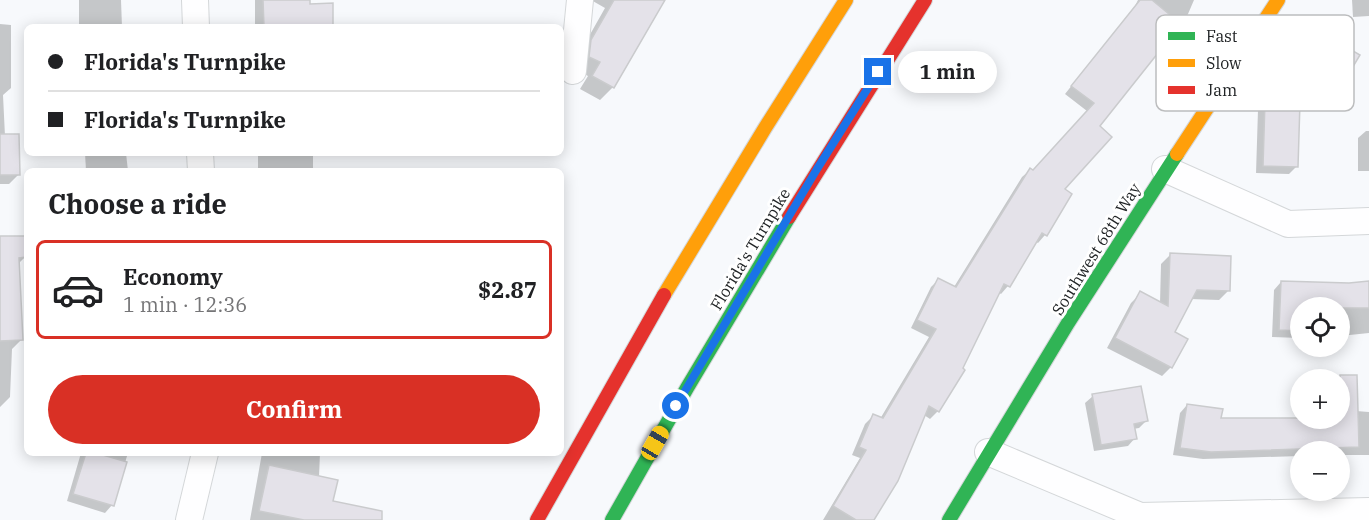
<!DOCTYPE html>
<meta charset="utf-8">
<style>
body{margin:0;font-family:"IBM Plex Serif",serif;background:#f6f6f6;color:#202124;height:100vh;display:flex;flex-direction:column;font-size:22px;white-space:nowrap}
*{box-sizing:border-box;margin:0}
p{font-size:20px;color:#757577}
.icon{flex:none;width:33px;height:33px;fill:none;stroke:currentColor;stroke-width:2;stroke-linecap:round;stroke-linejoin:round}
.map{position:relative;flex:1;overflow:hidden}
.side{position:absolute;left:24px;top:168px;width:540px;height:288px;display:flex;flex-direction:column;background:#fff;border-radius:9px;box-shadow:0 3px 15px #0003}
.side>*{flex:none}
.banner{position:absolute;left:24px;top:24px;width:540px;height:132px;border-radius:9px;box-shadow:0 3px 15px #0003;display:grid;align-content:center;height:132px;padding:0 24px;background:#fff}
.tools{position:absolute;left:1290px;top:297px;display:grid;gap:12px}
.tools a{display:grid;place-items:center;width:60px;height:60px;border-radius:50%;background:#fff;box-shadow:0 3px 15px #0003;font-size:30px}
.end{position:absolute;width:27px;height:27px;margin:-14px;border:8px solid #1a73e8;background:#fff;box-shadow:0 0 0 3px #fff}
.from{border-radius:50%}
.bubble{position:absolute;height:42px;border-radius:21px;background:#fff;box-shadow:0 3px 15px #0003;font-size:20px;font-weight:700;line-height:42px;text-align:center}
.car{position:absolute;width:18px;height:36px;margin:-18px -9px;border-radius:8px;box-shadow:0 0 4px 2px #0007;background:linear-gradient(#f5c518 24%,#345 0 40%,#f5c518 0 76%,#345 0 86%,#f5c518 0)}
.banner b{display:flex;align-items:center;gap:21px;height:57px;font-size:22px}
.banner b+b{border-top:2px solid #e0e0e0}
.banner i{width:15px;height:15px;background:#202124}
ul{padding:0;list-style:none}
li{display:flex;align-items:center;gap:18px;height:99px;margin:0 12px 9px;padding:0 12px;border:3px solid transparent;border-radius:9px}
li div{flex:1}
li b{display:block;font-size:22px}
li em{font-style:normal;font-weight:700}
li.selected{border-color:#d93025}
li>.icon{width:54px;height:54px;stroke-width:1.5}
h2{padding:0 24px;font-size:27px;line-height:72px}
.action{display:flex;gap:12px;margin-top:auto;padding:12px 24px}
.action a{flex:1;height:69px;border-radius:36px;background:#d93025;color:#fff;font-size:24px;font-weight:700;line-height:69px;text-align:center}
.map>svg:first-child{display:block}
.shadow{fill:#0003}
.building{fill:#e4e2e9;stroke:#cacbcd;stroke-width:1.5}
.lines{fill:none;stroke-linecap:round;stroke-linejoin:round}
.street-casing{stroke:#d4d7d9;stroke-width:28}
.fast-casing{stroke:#d4d7d9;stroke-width:16}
.slow-casing{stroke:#d4d7d9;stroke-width:16}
.jam-casing{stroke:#d4d7d9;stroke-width:16}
.street{stroke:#fefeff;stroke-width:26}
.fast{stroke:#30b455;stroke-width:14}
.slow{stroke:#ff9f0a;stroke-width:14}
.jam{stroke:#e5322d;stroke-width:14}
.route{stroke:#1a73e8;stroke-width:8}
.labels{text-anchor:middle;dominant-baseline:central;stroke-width:6;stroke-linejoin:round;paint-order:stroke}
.street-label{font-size:16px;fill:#202325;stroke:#fff}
.key{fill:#fff;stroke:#bcbdbe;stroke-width:1.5}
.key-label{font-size:16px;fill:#202325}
</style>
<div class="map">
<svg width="1369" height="520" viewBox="0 0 1369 520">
<rect width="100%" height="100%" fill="#f7f9fc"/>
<g class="shadow">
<polygon points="79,0 121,0 122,27 79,27"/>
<polygon points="255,0 308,0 308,5 332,26 255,27"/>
<polygon points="591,0 663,0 613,87 600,100 580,89 588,76 577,70 579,54 605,8"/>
<polygon points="1138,0 1194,0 1188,14 1098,126 1062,190 1070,194 1045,235 1038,243 1035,241 1008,286 1001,294 998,292 938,411 930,419 924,415 873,520 823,520 860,458 852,455 865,424 873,416 880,419 929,337 911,328 931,287 938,280 954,287 1022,177 1030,170 1032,171 1087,111 1065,94 1135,6"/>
<polygon points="1352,0 1369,0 1369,16 1353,17"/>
<polygon points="0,24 11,25 11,88 3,95 5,136 19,174 9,184 0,184"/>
<polygon points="1265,103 1296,167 1289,174 1256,173 1258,110"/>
<polygon points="1366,131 1369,131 1369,171 1358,171 1358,138"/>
<polygon points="85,153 126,153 128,171 86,171"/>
<polygon points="258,153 313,153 313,170 258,171"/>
<polygon points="0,237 25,257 18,264 21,340 12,349 10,397 0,407"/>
<polygon points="1170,255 1228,291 1219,300 1190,299 1173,332 1171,367 1162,376 1107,348 1131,303 1141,293 1160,303 1161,264"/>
<polygon points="1281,282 1349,285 1369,283 1369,333 1340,336 1340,308 1300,308 1300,338 1272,337 1274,290"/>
<polygon points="1093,396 1146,421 1139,428 1133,429 1135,438 1128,446 1094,451 1085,403"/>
<polygon points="1340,400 1356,400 1356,411 1369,412 1369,455 1340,455 1340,452 1300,452 1300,456 1203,459 1173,455 1180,413 1187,405 1219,420 1340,418"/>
<polygon points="81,453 128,453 112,505 105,513 67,501"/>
<polygon points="262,453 320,453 319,477 342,520 250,520"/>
</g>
<g class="building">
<polygon points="263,0 310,0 310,4 333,3 333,26 264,27"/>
<polygon points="614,0 665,0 614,88 592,76 600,62 589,57 591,40"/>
<polygon points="1140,0 1152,0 1181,24 1100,126 1112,137 1065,189 1072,194 1047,236 1042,233 1010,287 1004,284 963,368 965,370 939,412 929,406 898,481 874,520 856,520 833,506 866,450 859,447 873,414 883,418 936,329 917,320 938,278 956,287 1030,168 1033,170 1094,103 1071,86"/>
<polygon points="1314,28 1360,55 1336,95 1291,68"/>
<polygon points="1265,101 1300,102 1298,167 1263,166"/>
<polygon points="0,134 19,134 20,175 0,175"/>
<polygon points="0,236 26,236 27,257 19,258 23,340 0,341"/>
<polygon points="1170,253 1231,256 1230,291 1197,290 1175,332 1188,339 1172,368 1115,338 1140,291 1168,306"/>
<polygon points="1281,281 1349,283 1369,281 1369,308 1300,308 1300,331 1279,330"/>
<polygon points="1340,375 1357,375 1359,447 1211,452 1180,448 1187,404 1223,409 1221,418 1340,418"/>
<polygon points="1141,386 1148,421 1134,424 1137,439 1101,445 1092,394"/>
<polygon points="86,453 96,453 127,462 114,506 73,494"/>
<polygon points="269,465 338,480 333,501 382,511 382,520 304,520 259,511"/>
</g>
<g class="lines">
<defs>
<g id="street">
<polyline points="195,0 196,27"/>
<polyline points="573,71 580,0"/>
<polyline points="200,153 201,171"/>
<polyline points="1165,169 1288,224 1369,221"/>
<polyline points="988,452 1140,516 1369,511"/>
<polyline points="189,520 205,453"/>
</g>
<g id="fast">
<polyline points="612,520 687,388 789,217"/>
<polyline points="949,520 1068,323 1177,154"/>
</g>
<g id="slow">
<polyline points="1177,154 1278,0"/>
<polyline points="664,295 765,128 846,0"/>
</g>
<g id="jam">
<polyline points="789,217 925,0"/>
<polyline points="537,520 664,295"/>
</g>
</defs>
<use href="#street" class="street-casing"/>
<use href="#fast" class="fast-casing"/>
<use href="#slow" class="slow-casing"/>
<use href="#jam" class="jam-casing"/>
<use href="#street" class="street"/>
<use href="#fast" class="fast"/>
<use href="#slow" class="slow"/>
<use href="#jam" class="jam"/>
</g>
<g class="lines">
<polyline class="route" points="676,406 817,169 878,72"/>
</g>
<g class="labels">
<g class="street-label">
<text transform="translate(750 249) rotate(-59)">Florida's Turnpike</text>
<text transform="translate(1096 249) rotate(-58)">Southwest 68th Way</text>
</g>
</g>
<rect x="1156" y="15" width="198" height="96" rx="9" class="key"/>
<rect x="1168" y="32" width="27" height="8" fill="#30b455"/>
<rect x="1168" y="59" width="27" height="8" fill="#ff9f0a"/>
<rect x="1168" y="86" width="27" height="8" fill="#e5322d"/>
<g class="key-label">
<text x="1206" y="42">Fast</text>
<text x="1206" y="69">Slow</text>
<text x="1206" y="96">Jam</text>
</g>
</svg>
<div class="tools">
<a><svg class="icon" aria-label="locate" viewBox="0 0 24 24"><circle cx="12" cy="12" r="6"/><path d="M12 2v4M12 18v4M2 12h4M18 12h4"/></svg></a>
<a>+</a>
<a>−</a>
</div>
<i class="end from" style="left:676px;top:406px"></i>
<i class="end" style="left:878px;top:72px"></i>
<div class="bubble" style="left:898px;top:51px;width:99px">1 min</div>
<i class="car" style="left:655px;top:443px;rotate:30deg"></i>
<div class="banner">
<b><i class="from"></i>Florida's Turnpike</b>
<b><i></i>Florida's Turnpike</b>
</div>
<section class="side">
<h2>Choose a ride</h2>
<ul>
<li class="selected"><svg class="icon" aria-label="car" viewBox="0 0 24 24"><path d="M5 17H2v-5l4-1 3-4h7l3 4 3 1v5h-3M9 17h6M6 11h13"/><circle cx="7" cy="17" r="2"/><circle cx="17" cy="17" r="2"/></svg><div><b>Economy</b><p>1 min · 12:36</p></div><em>$2.87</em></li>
</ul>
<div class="action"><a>Confirm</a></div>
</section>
</div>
